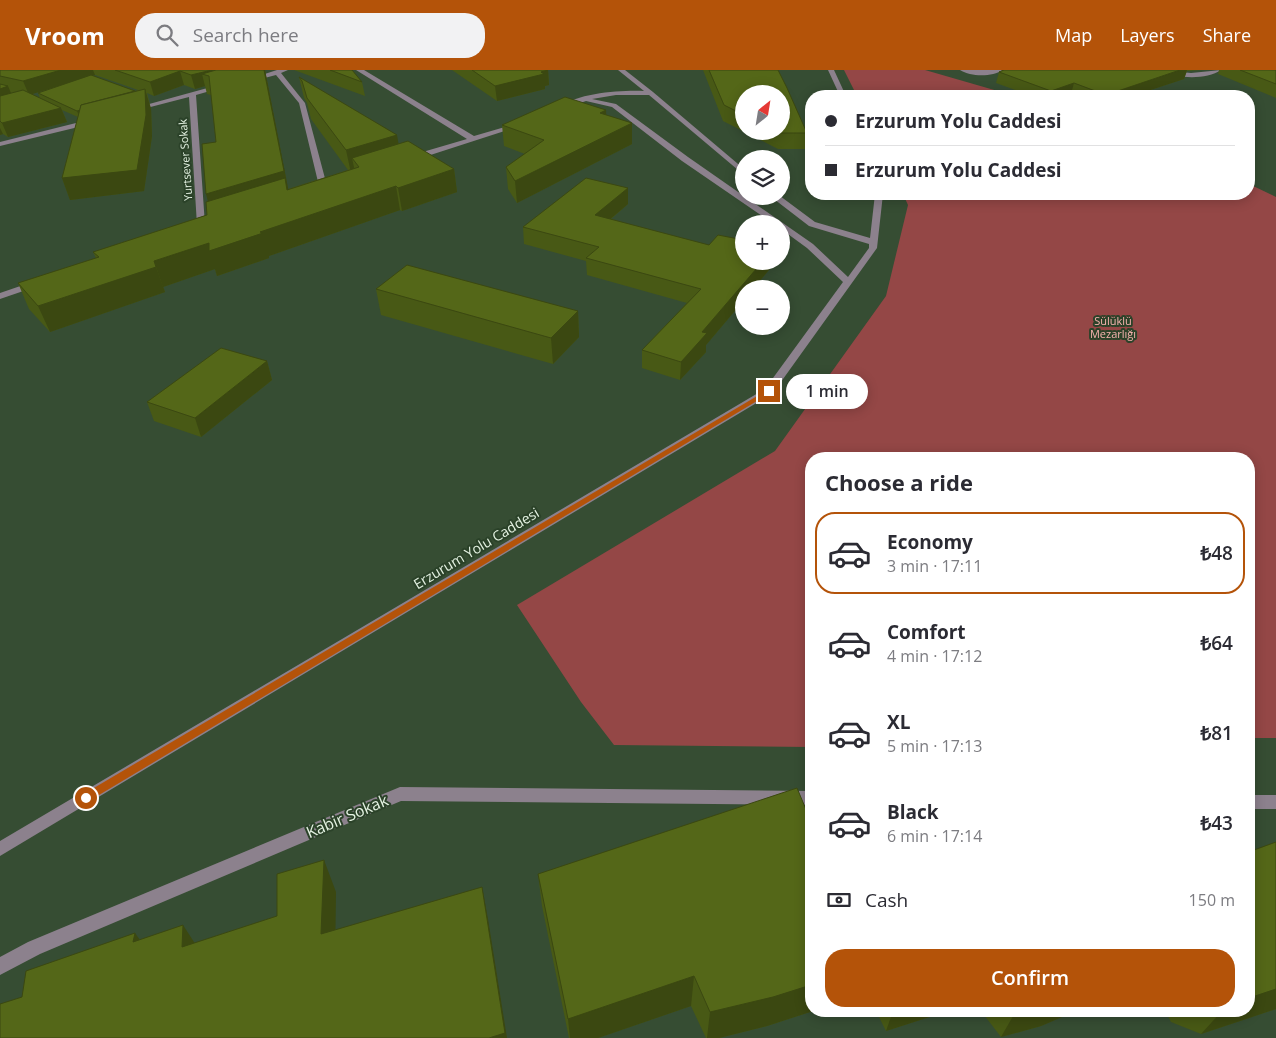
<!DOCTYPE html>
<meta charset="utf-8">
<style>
body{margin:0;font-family:"Open Sans",sans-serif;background:#f2f2f3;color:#2b2b33;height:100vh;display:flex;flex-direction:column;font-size:19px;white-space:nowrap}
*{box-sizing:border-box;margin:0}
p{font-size:16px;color:#7c7c81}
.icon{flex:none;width:28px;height:28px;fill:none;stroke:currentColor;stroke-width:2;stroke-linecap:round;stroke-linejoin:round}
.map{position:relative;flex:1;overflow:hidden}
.details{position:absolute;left:805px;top:382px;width:450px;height:565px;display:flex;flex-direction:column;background:#fff;border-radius:20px;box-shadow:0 2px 12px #0003}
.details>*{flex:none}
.top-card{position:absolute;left:805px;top:20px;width:450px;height:110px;border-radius:20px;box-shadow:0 2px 12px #0003;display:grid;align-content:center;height:110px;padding:0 20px;background:#fff}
.needle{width:32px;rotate:30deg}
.fabs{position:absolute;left:735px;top:15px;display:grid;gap:10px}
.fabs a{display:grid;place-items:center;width:55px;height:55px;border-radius:50%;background:#fff;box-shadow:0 2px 12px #0003;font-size:25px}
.end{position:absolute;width:22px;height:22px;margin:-11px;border:6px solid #b45309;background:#fff;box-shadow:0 0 0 2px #fff}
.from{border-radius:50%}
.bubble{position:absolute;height:35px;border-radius:18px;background:#fff;box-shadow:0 2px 12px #0003;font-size:16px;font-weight:600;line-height:35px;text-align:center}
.top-card b{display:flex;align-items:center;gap:18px;height:48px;font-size:19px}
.top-card b+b{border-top:1px solid #e1e1e2}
.top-card i{width:12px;height:12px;background:#2b2b33}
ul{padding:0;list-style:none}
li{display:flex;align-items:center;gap:15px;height:82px;margin:0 10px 8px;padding:0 10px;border:2px solid transparent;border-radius:20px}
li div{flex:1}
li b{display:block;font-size:19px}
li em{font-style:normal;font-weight:600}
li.on{border-color:#b45309}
li>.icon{width:45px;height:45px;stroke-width:1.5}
h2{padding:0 20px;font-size:22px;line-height:60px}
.pay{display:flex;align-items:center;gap:12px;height:55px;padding:0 20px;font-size:19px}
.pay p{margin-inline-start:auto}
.cta{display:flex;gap:10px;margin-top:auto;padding:10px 20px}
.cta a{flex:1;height:58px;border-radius:20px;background:#b45309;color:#fff;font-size:20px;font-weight:600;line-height:58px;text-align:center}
header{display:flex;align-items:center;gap:30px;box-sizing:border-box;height:70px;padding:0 25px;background:#b45309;color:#fff}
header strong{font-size:24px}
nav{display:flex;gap:28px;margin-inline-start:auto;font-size:18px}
.search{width:350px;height:45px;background:#f2f2f3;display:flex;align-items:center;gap:12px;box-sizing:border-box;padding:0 18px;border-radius:20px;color:#7c7c81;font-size:19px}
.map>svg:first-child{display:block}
.green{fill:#944746}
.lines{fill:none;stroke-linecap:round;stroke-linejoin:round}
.minor{fill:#8c818d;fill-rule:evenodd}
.wall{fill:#485915;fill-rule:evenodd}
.shaded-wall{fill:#3b4811}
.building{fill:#546718;stroke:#3b4811}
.route{fill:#b45309}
.labels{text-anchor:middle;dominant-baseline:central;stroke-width:4;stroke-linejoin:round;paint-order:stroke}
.far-street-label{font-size:11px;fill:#e4f2e2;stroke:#2b4229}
.far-park-label{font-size:11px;fill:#f7b3af;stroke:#2b4229}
.street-label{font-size:14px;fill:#e4f2e2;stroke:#2b4229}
.near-street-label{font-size:16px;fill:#e4f2e2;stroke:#2b4229}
</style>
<header>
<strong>Vroom</strong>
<div class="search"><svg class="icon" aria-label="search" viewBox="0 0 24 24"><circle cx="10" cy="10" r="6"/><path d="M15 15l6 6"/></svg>Search here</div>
<nav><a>Map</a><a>Layers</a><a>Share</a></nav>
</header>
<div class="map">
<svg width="1276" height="968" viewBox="0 0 1276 968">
<rect width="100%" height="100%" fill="#364d33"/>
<g class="green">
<polygon points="844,0 925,0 1015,26 857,26"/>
<polygon points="1249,114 1276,127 1276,668 1249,668 1249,389 811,389 811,677 614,675 581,632 517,535 775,381 886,226 908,135 903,124 1249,124"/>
</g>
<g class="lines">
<g class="minor">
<polygon points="288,0 281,3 305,33 327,116 326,118 319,116 299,33 276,5 249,12 246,10 277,0"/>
<polygon points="356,0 364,0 474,66 519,53 523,55 415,90 409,90 409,86 467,69"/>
<path d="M 618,0 L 625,0 L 653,22 L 744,99 L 744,105 L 649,25 L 616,25 L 592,29 L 616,34 L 688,87 L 813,174 L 848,207 L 869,178 L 869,174 L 809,156 L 770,126 L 780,126 L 815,152 L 870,168 L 875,124 L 883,124 L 877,178 L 773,323 L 0,786 L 0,771 L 765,319 L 843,212 L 807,178 L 781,159 L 781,154 L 774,154 L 682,91 L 612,37 L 586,31 L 563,39 L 559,37 C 579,23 620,20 644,21 Z"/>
<polygon points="828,0 834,0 846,26 840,26"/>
<path d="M 960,0 L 1003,0 C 992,7 971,7 960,0 Z"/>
<path d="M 1161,0 L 1191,3 L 1221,0 C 1206,10 1176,9 1161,0 Z"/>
<polygon points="222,14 224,15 224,17 196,25 205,155 201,158 197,155 189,27 135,41 131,39"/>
<polygon points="92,49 96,51 95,53 0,76 0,72"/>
<polygon points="35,211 38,212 38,216 0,229 0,223"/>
<polygon points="400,717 811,721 811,735 401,731 40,884 0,905 0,887 28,872"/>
<rect x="1249" y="725" width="27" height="14"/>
</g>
</g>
<g class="wall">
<path d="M 0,0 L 265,0 L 288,119 L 348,100 L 311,49 L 307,33 L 304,28 L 299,7 L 399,74 L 454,99 L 457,122 L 402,141 L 400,140 L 269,186 L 269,188 L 217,206 L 215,199 L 163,217 L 165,222 L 50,262 L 29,239 L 18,213 L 96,188 L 93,182 L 207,145 L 208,131 L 216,72 L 211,25 L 207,24 L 205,16 L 195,19 L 184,15 L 154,26 L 147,23 L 151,39 L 152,66 L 144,121 L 70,130 L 62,108 L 78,47 L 62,40 L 67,52 L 8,67 L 3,64 L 0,65 ZM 95,5 L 138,20 L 135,21 L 93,6 ZM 52,18 L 38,23 L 40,28 L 32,24 Z"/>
<polygon points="294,0 352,0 362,12 365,26"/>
<polygon points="452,0 548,0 549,15 545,16 545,19 497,31"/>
<path d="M 703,0 L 778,0 L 807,63 L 805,79 L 778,79 L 723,51 ZM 744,24 L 781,61 L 744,61 Z"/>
<polygon points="1003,0 1202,0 1187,1 1184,9 1132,26 1077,26 1071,24 1065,26 1032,26 996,13 999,2"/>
<polygon points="1219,0 1276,0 1276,28 1218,4"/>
<polygon points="606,40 606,45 632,53 632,74 517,133 508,119 506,97 525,84 504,76 502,55"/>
<polygon points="628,118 628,134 611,149 744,191 773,191 773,195 753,219 744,219 744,230 706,275 706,282 680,310 642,298 642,280 687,233 587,205 586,191 524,174 523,157"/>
<polygon points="376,219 578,241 579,267 553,294 381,245"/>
<polygon points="267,291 272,310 201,367 154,351 147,332"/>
<polygon points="1276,772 1276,939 1201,964 1171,952 1165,941 1249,941 1254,780"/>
<polygon points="538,804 811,941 813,941 767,956 719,968 706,968 691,936 598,968 569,968 542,836"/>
<polygon points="876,941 948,941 886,961"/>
<polygon points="981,941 1076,941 1041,956 1001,967"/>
</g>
<g class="shaded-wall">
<polygon points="61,0 93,0 95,5 29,25 23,11"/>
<polygon points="212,0 265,0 289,123 212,147 206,124 284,101 209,6 202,4 205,16 195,19 191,5"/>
<polygon points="548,0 549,15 545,16 545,19 497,31 495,16"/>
<polygon points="1180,0 1187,0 1184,9 1132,26 1106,26 1106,25"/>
<polygon points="180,1 184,15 154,26 150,12"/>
<polygon points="1074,13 1071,24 1065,26 1050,26 1051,21"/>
<polygon points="8,16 14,30 0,35 0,18"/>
<polygon points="145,19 151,39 152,66 144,121 70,130 62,108 80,48 77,41"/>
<polygon points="61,38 67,52 8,67 2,53"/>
<polygon points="606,40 607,61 600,43"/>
<polygon points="632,53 632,74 517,133 515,111"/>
<polygon points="0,58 3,64 0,65"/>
<polygon points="397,65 401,88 352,88 355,102 351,103 346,80"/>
<polygon points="454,99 457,122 402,141 398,118"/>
<polygon points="396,116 400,140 269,186 269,188 217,206 215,199 163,217 154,191 209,173 260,162"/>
<polygon points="628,118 628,134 595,162 595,145"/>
<polygon points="763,191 773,191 773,195 753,219 744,219 744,230 706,275 706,282 680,310 681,292 702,262"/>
<polygon points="156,197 165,222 50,262 38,236"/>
<polygon points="578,241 579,267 553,294 551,268"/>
<polygon points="267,291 272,310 201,367 195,348"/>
<polygon points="324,790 336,822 335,894 321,864"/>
<polygon points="482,817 488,849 507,968 489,968"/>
<polygon points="183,855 203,886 182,877"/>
<polygon points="135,863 157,894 133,872"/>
<polygon points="694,906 691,936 598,968 570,968 568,949"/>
<polygon points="811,915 811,941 813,941 767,956 719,968 707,968 710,942"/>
<polygon points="1276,919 1276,939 1201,964 1222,941 1249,941 1249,928"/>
<polygon points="893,941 948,941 886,961"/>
<polygon points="1016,941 1076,941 1041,956 1001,967"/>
</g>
<g class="building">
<polygon points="0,0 61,0 23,11 0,6"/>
<polygon points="115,0 212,0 191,5 180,1 150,12"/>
<polygon points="216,0 264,0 284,101 206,124 202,74 216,72 209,6 202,4"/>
<polygon points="330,0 352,0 362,12"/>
<polygon points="472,0 548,0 541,2 544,4 495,16"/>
<polygon points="709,0 778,0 787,18 807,63 779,63 775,61 781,61 781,24 744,24 744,45 724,35"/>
<polygon points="1004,0 1180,0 1106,25 1074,13 1051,21 999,2"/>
<polygon points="1240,0 1276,0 1276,14"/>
<polygon points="91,5 135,21 81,35 80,40 77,41 38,23"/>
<polygon points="299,7 397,65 346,80 307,28 302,11"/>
<polygon points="0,14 8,16 0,19"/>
<polygon points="145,19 146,45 137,100 62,108 81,35"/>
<polygon points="23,20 61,38 2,53 0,51 0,26"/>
<polygon points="565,27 606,40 600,43 632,53 515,111 506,97 544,70 502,55"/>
<polygon points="408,71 454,99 398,118 396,116 260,162 263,163 209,181 209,173 154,191 156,197 38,236 18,213 99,187 93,182 207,145 206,132 285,108 287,120 359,97 352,88"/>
<polygon points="586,108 628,118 595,145 709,175 718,165 744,170 744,191 763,191 702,262 707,263 681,292 642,280 701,219 586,188 599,177 523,157"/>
<polygon points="407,195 578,241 551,268 376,219"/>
<polygon points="221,278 267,291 195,348 147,332"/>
<polygon points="797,718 810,749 811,748 811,915 773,927 710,942 694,906 568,949 538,804"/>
<polygon points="1276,772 1276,919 1249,928 1249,773 1254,780"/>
<polygon points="324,790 321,864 482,817 505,963 489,968 0,968 0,934 22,927 26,901 135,863 133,872 183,855 182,877 277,846 277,804"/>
</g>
<polygon class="route" points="769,319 772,319 772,322 89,731 82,731 82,725"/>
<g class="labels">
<g class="far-street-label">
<text transform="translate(185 90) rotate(-94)">Yurtsever Sokak</text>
</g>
<g class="far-park-label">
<text x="1113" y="250">Sülüklü<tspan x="1113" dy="13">Mezarlığı</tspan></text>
</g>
<g class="street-label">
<text transform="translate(476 478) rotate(-31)">Erzurum Yolu Caddesi</text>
</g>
<g class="near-street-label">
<text transform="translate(347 746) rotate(-23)">Kabir Sokak</text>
</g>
</g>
</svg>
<div class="fabs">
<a><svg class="needle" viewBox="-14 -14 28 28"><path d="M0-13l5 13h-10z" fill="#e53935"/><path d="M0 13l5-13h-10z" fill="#7c7c81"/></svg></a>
<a><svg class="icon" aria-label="layers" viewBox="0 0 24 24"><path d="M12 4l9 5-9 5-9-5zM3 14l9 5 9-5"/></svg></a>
<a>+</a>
<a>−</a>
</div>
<i class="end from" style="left:86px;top:728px"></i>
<i class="end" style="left:769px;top:321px"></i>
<div class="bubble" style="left:786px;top:304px;width:82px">1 min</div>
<div class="top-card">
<b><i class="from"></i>Erzurum Yolu Caddesi</b>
<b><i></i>Erzurum Yolu Caddesi</b>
</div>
<section class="details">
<h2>Choose a ride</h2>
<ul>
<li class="on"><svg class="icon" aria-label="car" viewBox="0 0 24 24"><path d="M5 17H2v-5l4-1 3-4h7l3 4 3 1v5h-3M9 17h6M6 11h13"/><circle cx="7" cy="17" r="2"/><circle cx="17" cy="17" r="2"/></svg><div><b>Economy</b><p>3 min · 17:11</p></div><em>₺48</em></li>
<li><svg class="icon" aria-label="car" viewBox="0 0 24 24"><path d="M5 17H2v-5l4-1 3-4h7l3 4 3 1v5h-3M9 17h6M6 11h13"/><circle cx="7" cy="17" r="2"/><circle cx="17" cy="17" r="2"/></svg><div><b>Comfort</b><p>4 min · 17:12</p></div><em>₺64</em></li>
<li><svg class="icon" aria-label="car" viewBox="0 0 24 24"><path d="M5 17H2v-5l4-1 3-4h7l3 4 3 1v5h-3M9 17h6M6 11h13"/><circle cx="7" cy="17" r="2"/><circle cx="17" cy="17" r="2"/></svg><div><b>XL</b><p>5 min · 17:13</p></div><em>₺81</em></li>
<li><svg class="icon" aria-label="car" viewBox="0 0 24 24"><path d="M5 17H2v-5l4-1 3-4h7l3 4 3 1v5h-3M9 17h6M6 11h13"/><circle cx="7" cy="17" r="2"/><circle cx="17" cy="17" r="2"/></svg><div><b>Black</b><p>6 min · 17:14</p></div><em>₺43</em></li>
</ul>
<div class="pay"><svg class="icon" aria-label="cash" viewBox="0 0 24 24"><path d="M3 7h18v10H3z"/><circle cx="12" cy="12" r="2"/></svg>Cash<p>150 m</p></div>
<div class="cta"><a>Confirm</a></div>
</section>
</div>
